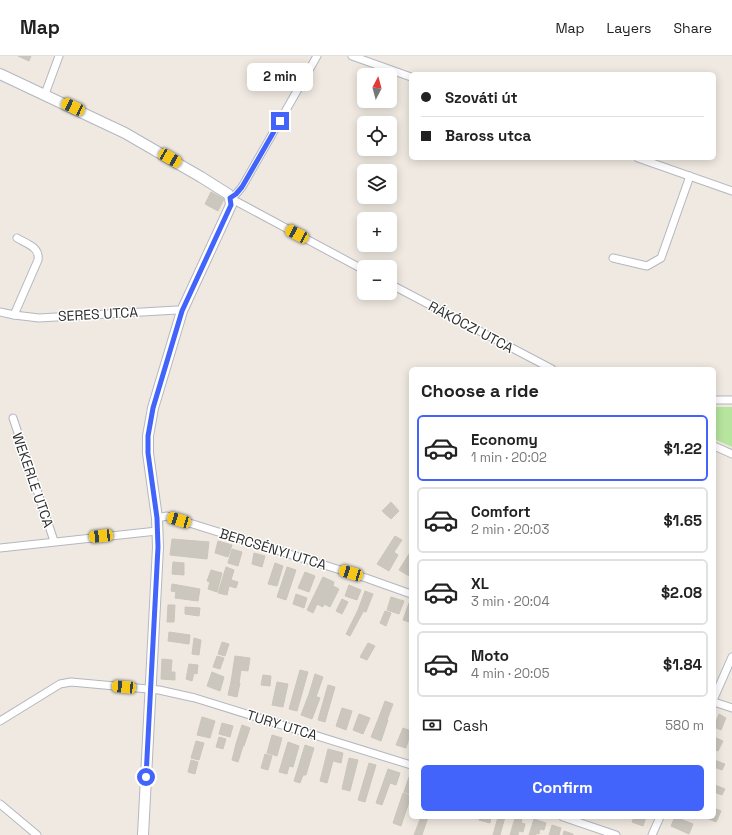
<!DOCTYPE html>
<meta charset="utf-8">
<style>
body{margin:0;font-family:"Space Grotesk",sans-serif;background:#f2f2f2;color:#222;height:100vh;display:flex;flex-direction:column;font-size:15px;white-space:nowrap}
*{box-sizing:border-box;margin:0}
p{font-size:13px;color:#767676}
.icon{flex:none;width:22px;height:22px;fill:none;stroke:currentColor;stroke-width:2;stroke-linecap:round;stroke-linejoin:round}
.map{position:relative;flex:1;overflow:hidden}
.side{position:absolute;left:409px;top:311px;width:307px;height:452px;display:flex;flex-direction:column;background:#fff;border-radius:6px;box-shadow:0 2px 10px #0003}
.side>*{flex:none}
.banner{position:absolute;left:409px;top:16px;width:307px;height:88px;border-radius:6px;box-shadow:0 2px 10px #0003;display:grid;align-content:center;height:88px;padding:0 12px;background:#fff}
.needle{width:26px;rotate:6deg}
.buttons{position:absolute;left:357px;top:12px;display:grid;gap:8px}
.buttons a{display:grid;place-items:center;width:40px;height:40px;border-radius:6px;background:#fff;box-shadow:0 2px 10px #0003;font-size:20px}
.end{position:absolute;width:18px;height:18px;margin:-9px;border:5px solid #4264fb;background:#fff;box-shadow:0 0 0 2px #fff}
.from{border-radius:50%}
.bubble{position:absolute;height:28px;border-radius:6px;background:#fff;box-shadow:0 2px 10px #0003;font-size:13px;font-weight:800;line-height:28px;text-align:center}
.car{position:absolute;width:12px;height:24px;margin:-12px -6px;border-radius:5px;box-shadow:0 0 3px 1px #0007;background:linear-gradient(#f5c518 24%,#345 0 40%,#f5c518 0 76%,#345 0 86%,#f5c518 0)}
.banner b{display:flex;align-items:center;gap:14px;height:38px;font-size:15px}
.banner b+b{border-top:1px solid #e0e0e0}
.banner i{width:10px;height:10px;background:#222}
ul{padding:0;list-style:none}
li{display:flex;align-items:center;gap:12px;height:66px;margin:0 8px 6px;padding:0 4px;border:2px solid #e0e0e0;border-radius:6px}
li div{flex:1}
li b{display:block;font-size:15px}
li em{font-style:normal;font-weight:800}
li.on{border-color:#4264fb}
li>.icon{width:36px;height:36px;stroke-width:1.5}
h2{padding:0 12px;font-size:18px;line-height:48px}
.pay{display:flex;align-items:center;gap:10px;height:44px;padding:0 12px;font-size:15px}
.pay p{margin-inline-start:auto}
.primary-button{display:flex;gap:8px;margin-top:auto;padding:8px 12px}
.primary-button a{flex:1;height:46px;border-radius:6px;background:#4264fb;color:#fff;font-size:16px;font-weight:800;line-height:46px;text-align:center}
header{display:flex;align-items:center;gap:24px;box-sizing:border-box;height:56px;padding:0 20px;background:#fff;border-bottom:1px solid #e0e0e0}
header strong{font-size:19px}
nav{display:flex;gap:22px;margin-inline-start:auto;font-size:14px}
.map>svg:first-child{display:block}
.green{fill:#b6e59e}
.building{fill:#cbc7bf;stroke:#cbc5ba}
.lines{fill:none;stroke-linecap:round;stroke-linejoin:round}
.minor-casing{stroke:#b4b7c1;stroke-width:9}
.secondary-casing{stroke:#b4b7c1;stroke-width:12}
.minor{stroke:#fff;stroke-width:7}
.secondary{stroke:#fff;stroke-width:10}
.route{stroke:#4264fb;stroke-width:5}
.labels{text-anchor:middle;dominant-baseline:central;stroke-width:3;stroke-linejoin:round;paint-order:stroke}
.street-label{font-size:14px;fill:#2e2e2e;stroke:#fff}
</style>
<header>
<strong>Map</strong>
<nav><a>Map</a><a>Layers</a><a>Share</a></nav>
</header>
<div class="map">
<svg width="732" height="779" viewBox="0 0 732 779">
<rect width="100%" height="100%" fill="#efe9e1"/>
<polygon class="green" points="714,351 732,351 732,391 714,383"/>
<g class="building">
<polygon points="18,0 31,0 29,5"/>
<polygon points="211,136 224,143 218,155 205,148"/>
<polygon points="391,446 399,455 391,463 382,455"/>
<polygon points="395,480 402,484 394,496 398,499 389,515 377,508"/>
<polygon points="172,483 209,486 207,503 170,499"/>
<polygon points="218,485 232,489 228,501 215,497"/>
<polygon points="232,493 242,496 238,510 228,507"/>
<polygon points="411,495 411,521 399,514"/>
<polygon points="254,497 265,500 262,511 252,508"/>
<polygon points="173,506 184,507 184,519 172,518"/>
<polygon points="275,507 283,510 277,530 268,528"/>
<polygon points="226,511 234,514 231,524 238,526 236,532 229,530 227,539 218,537"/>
<polygon points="287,511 296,514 286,544 277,541"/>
<polygon points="211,514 222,517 217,536 208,533 210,526 207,525"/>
<polygon points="305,516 315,520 309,536 298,532"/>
<polygon points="323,521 334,526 333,530 339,533 330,551 324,548 323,551 317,548 313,557 307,554"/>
<polygon points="172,528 200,533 198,545 175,542 176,536 171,535"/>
<polygon points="349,529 361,534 357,544 345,540"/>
<polygon points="365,535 373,538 366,556 358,554"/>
<polygon points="296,538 307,542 304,552 293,548"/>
<polygon points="391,541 404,545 399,558 387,554"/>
<polygon points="342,543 348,546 342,558 336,555"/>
<polygon points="409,547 411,548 411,561 409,566 403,564"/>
<polygon points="168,549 175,549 174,566 167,566"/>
<polygon points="185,551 200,552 199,560 185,558"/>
<polygon points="358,554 363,556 350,580 346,578"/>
<polygon points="385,555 391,557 386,570 380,567"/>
<polygon points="169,576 190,579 189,588 168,585"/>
<polygon points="194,582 201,584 199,599 192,598"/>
<polygon points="222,586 229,588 225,600 218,598"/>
<polygon points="368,587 375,590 367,604 360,601"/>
<polygon points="217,600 224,602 220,613 213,611"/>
<polygon points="235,600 250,602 248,615 233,613"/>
<polygon points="162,603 172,604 171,616 175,616 175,624 161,623"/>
<polygon points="189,608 198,609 197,618 194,617 192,625 186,623"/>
<polygon points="233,613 241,614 239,627 231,626"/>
<polygon points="300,614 308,616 297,655 289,653"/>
<polygon points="212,616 224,621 220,635 207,630"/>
<polygon points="315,618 323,621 316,641 309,638"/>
<polygon points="263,619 271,620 270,630 261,629"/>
<polygon points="231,626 240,627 237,641 228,639"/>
<polygon points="277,626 288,628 283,651 272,649"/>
<polygon points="328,629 335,631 325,666 318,664"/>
<polygon points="309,638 320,642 312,663 301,659"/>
<polygon points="385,645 393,648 387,664 379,661"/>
<polygon points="342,652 352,655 346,674 336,670"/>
<polygon points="359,658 370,662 363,678 353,674"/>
<polygon points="719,658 726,662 721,674 714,671"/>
<polygon points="202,661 215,665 210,682 197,679"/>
<polygon points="379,661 388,664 381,685 371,681"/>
<polygon points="222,667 233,670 230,681 219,678"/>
<polygon points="242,669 250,672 244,690 236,688"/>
<polygon points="403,672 411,675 406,692 396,689"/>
<polygon points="272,679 282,682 277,700 267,697"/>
<polygon points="219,681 226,683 223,693 216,691"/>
<polygon points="714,681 723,685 718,695 714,693"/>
<polygon points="196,685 204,687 199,704 191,702"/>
<polygon points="288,686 299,690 293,711 289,710 287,718 279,716"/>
<polygon points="236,688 243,690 238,706 232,704"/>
<polygon points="305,689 314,692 308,712 299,709"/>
<polygon points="328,693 343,697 341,707 333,705 327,727 320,725"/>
<polygon points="265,698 272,700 268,714 261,712"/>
<polygon points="349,702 358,704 350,735 342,733"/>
<polygon points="191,704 198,706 195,718 188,716"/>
<polygon points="714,704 725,708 722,714 714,711"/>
<polygon points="369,707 376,709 365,746 358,744"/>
<polygon points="299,709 308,712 306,719 303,719 300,727 294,725"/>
<polygon points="388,713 400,717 396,729 390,727 382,749 376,747"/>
<polygon points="409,721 411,721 411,738 404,736"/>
<polygon points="715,729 725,733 722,739 714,736"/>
<polygon points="403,737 411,740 401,770 393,767"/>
<polygon points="714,752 721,755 716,766 704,761 714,761"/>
<polygon points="421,761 428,761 422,779 414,779"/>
<polygon points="480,761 491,761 490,767 479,764"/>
<polygon points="498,761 505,761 500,779 493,779"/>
<polygon points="634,761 646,761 643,770 632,766"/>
<polygon points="675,761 693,768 689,778 671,770"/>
<polygon points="515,762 522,764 521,767 525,768 523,776 519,775 518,779 510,779"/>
<polygon points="534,763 546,767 544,774 540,773 539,778 536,777 536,779 529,779"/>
<polygon points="552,769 561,772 559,779 549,779"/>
<polygon points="564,775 573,778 573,779 563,779"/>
</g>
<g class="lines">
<defs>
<g id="minor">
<polyline points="352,0 411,21"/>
<polyline points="45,38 59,0"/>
<polyline points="638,102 732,135"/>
<polyline points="230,142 236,138 242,131 317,0"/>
<polyline points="230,142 364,214"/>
<polyline points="613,202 647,210 661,202 690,120"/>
<polyline points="390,228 552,313"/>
<polyline points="0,256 14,259 39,262 177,254 182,255"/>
<path d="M 14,259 L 38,204 C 40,191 27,188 17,182"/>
<polyline points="714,344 732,344"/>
<polyline points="13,362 54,485"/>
<polyline points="714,390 732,398"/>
<polyline points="157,462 167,460 366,522 411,538"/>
<polyline points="0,492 157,475"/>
<polyline points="714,642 732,601"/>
<polyline points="714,646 732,652"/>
<polyline points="0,665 60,628 71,626 159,634 195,642 411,709"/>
<polyline points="0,748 37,779"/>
<polyline points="563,761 616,779"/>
<polyline points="652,779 660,761"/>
</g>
<polyline id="secondary" points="0,18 125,77 201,121 228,138 230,142 231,149 182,255 153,352 148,380 148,397 157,462 158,491 143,779"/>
</defs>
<use href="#minor" class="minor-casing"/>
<use href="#secondary" class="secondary-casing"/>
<use href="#minor" class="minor"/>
<use href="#secondary" class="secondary"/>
</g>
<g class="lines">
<polyline class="route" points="146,721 158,491 157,462 148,397 148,380 153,352 182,255 231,149 230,142 236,138 242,131 280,65"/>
</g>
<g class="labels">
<g class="street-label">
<text transform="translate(98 258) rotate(-3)">SERES UTCA</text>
<text transform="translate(471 271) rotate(28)">RÁKÓCZI UTCA</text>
<text transform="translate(33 424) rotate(71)">WEKERLE UTCA</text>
<text transform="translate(273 493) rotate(17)">BERCSÉNYI UTCA</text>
<text transform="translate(282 669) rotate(17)">TURY UTCA</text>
</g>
</g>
</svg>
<div class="buttons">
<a><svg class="needle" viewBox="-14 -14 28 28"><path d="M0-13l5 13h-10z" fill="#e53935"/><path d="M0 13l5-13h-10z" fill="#767676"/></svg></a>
<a><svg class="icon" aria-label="locate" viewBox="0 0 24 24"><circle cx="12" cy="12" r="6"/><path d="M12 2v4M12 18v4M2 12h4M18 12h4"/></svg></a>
<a><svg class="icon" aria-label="layers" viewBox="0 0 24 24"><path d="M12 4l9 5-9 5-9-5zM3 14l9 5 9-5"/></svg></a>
<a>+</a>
<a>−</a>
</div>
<i class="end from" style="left:146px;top:721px"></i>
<i class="end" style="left:280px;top:65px"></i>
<div class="bubble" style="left:247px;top:7px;width:66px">2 min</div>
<i class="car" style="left:73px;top:51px;rotate:295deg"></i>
<i class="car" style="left:170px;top:102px;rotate:120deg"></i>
<i class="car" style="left:297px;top:178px;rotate:298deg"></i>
<i class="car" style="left:179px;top:464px;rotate:287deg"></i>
<i class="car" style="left:101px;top:480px;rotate:264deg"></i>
<i class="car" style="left:351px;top:517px;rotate:287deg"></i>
<i class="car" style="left:124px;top:631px;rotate:275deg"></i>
<div class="banner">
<b><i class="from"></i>Szováti út</b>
<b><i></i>Baross utca</b>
</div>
<section class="side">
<h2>Choose a ride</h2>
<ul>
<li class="on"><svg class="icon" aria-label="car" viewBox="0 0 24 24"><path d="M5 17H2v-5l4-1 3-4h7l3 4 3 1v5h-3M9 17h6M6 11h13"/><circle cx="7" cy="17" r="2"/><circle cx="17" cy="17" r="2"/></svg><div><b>Economy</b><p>1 min · 20:02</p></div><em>$1.22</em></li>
<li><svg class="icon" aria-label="car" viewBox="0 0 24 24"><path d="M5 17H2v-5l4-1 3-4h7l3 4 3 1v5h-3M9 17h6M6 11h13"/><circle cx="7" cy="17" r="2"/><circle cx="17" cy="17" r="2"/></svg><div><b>Comfort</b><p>2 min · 20:03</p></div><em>$1.65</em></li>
<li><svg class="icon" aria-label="car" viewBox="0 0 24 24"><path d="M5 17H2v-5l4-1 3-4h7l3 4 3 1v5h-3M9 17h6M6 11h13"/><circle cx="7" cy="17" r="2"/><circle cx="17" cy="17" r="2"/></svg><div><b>XL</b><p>3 min · 20:04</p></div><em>$2.08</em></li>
<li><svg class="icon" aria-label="car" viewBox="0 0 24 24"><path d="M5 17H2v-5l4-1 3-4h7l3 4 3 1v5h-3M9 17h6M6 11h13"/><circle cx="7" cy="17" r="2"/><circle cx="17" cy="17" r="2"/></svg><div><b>Moto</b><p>4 min · 20:05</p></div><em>$1.84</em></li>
</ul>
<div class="pay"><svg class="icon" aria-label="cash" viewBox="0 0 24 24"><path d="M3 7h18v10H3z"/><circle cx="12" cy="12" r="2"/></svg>Cash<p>580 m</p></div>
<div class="primary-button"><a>Confirm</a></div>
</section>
</div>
